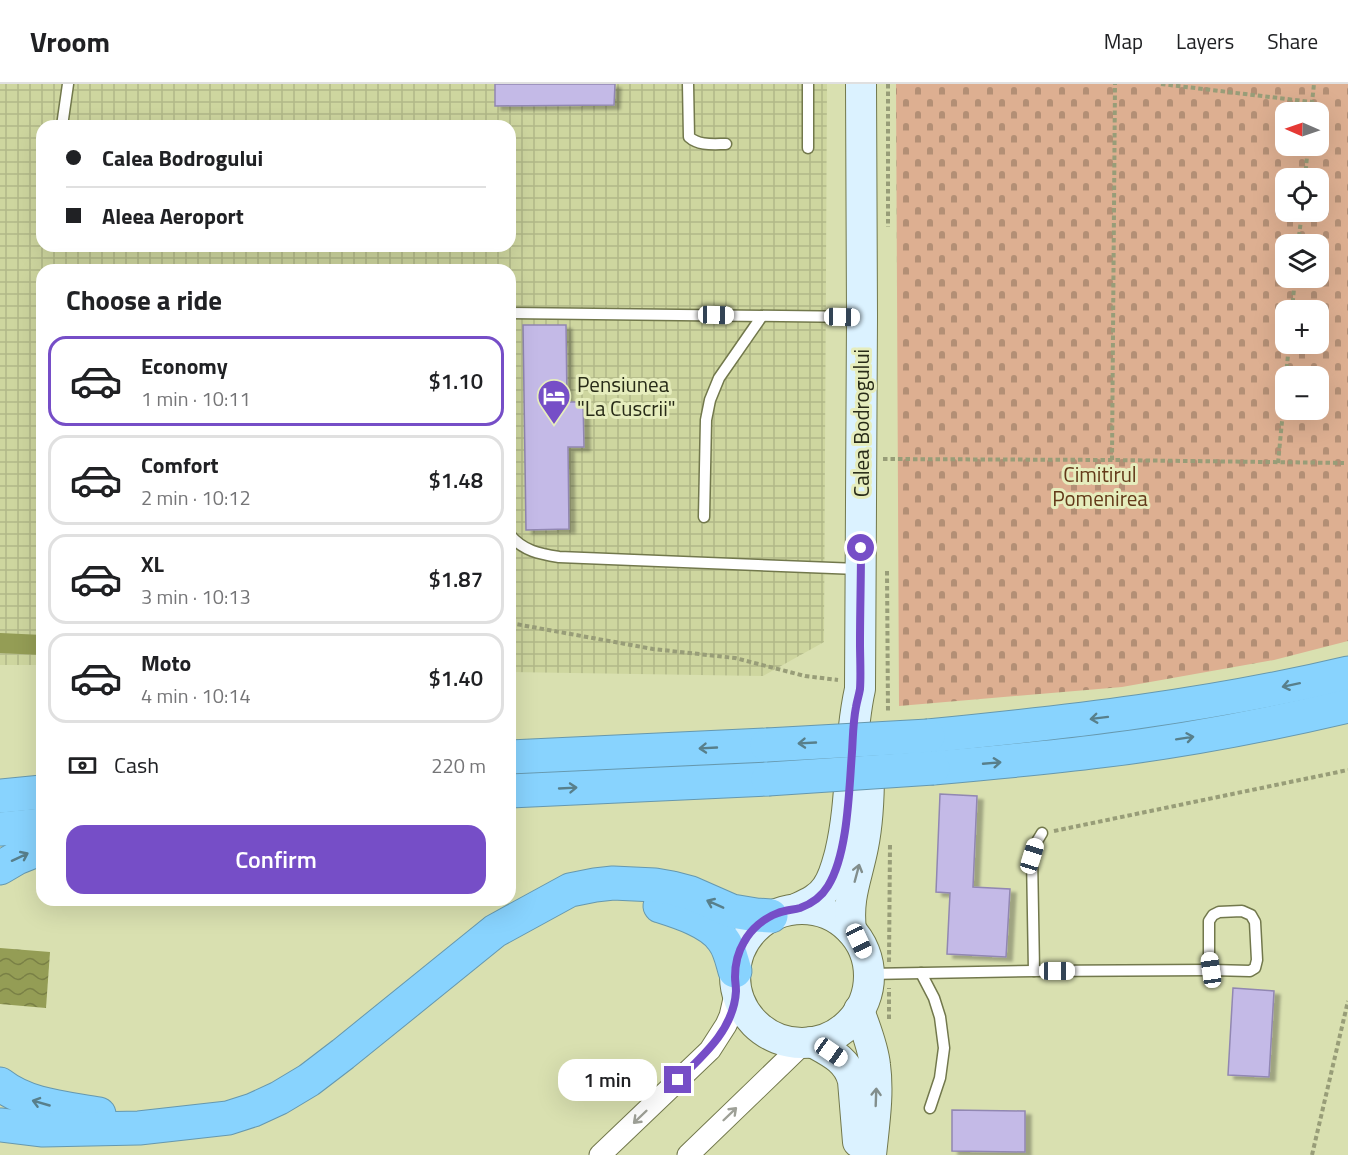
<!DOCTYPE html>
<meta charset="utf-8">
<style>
body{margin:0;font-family:"Titillium Web",sans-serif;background:#f6f6f6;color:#202124;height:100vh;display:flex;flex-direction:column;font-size:22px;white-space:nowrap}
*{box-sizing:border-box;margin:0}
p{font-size:20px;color:#757577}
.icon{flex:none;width:33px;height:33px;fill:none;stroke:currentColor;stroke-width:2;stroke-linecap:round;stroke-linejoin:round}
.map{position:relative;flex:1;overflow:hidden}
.panel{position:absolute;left:36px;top:180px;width:480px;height:642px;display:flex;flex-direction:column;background:#fff;border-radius:18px;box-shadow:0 6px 24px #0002}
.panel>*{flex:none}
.hud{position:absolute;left:36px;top:36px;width:480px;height:132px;border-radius:18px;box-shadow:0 6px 24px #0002;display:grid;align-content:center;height:132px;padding:0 30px;background:#fff}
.needle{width:39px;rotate:272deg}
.tools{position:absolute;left:1275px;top:18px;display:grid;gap:12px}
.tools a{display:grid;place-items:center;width:54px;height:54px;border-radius:12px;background:#fff;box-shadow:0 6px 24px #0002;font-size:30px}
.end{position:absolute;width:27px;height:27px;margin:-14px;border:8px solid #764ec7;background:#fff;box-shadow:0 0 0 3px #fff}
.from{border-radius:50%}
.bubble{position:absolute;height:42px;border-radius:18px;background:#fff;box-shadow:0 6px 24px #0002;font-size:20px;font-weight:600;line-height:42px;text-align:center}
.car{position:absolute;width:18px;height:36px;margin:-18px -9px;border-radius:8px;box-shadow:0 0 4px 2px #0007;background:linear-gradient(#fff 24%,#345 0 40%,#fff 0 76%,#345 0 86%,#fff 0)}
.hud b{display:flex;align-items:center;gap:21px;height:57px;font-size:22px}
.hud b+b{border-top:2px solid #e0e0e0}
.hud i{width:15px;height:15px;background:#202124}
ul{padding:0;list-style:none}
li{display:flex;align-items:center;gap:18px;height:90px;margin:0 12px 9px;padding:0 18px;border:3px solid #e0e0e0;border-radius:18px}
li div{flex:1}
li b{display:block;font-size:22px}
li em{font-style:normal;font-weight:600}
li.on{border-color:#764ec7}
li>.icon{width:54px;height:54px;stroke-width:1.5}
h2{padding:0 30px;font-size:27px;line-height:72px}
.pay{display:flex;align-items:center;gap:15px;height:66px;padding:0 30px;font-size:22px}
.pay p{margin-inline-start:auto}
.cta{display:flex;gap:12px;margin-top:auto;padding:12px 30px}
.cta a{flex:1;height:69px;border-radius:18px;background:#764ec7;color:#fff;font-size:24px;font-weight:600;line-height:69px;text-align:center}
header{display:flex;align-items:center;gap:36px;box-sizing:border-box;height:84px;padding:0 30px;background:#fff;border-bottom:2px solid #e0e0e0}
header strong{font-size:28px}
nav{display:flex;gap:33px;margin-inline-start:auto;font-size:21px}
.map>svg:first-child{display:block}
.industrial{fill:url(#industrial-grid);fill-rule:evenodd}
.cemetery{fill:url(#cemetery-stones);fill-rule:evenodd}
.water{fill:url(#water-waves)}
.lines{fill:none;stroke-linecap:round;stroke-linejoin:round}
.canal{stroke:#949d55;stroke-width:20}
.building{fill:#c4bae7;stroke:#9187b2;stroke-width:1.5;filter:url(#shadow)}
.lane-casing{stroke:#72784c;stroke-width:13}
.street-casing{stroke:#72784c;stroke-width:23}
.secondary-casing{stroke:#72784c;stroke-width:32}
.highway-casing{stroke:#6698ae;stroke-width:35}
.path{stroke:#989d78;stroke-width:4;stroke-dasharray:4.5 3;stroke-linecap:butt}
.lane{stroke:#fff;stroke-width:10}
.street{stroke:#fff;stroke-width:21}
.secondary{stroke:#dbf2ff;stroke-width:30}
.highway{stroke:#88d3fe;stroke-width:33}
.highway-bridge-casing{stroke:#6698ae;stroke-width:35;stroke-linecap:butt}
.highway-bridge{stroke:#88d3fe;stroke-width:33}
.oneway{stroke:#587f8b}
.oneway2{stroke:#828e8c}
.oneway3{stroke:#9ea097}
.route{stroke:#764ec7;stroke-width:8}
.labels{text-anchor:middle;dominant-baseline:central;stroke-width:6;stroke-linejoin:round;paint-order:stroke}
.poi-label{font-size:21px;fill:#282b18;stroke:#e6edbd;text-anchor:start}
.street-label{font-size:21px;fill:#282b18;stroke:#e6edbd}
.park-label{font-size:21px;fill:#633919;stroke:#e6edbd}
</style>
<header>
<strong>Vroom</strong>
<nav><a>Map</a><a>Layers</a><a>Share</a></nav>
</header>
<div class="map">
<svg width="1348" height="1071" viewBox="0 0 1348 1071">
<defs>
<pattern id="industrial-grid" width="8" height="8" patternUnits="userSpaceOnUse" patternTransform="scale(1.5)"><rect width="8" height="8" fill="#ced69f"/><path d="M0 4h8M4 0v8" fill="none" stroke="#b1b888"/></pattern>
<pattern id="cemetery-stones" width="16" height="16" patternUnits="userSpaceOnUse" patternTransform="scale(1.5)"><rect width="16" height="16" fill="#ddaf91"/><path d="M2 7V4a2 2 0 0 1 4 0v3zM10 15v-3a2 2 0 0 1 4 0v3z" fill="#b38f75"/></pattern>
<pattern id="water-waves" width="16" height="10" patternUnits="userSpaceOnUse" patternTransform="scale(1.5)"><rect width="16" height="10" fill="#949d55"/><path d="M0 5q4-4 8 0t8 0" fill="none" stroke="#798045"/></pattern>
<filter id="shadow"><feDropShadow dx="6" dy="4" stdDeviation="1.5" flood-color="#0004"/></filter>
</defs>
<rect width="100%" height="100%" fill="#d9e0b0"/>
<path class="industrial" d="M 0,0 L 827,0 L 824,558 L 763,592 L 510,588 L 510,186 L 42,186 L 42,581 L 0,581 ZM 42,42 L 510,42 L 510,162 L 42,162 Z"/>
<path class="cemetery" d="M 896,0 L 1348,0 L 1348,557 L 1274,576 L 1122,603 L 899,622 ZM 1286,28 L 1318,28 L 1318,62 L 1286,62 ZM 1286,94 L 1318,94 L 1318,128 L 1286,128 ZM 1286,160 L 1318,160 L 1318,194 L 1286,194 ZM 1286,226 L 1318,226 L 1318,260 L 1286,260 ZM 1286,292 L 1318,292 L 1318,326 L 1286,326 Z"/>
<polygon class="water" points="0,864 50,868 46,924 0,920"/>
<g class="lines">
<polyline class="canal" points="0,559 42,561"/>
</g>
<g class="building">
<polygon points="495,0 615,0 614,21 495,22"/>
<polygon points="523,241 566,241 567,318 583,318 584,363 568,363 569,445 526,446"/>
<polygon points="940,710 977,712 973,803 1010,805 1006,873 947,870 950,809 936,808"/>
<polygon points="1233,904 1274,907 1269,993 1228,991"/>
<polygon points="952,1026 1025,1027 1025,1068 952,1067"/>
</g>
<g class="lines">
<defs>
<g id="lane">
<path d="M 688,0 L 689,53 C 699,62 714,60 726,60"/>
<polyline points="62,42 68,0"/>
<polyline points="808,64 808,0"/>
<polyline points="510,229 861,233"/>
<polyline points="704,433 706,336 710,316 719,294 762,232"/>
<path d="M 510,451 C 523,467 540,470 559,473 L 858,485"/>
<polygon points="1242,827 1251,831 1255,838 1257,876 1255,884 1250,887 1211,886 1209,874 1209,837 1213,831 1219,828"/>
<polyline points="1034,887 1032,772 1036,759 1042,749"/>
<polyline points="921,889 934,914 940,933 944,964 940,994 930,1024"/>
<polyline points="869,890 1034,887 1211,886"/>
</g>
<g id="street">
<polyline points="600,1071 710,966 726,941 730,932 736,906"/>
<polyline points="688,1071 804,959"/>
</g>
<g id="secondary">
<path d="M 798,824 C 809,819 820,814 827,803 C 834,793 837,780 840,769 C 853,715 848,659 860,605 L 862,233 L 861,0"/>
<circle cx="802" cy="892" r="67"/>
<path d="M 851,846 C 847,813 857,794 863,763 C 868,738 869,713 869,688"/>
<path d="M 859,926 C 865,944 873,962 875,981 C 879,1010 874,1041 871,1071"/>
<path d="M 812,958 C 830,968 848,976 853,997 L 858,1058"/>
</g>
<g id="highway">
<path d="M 928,652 C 1070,638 1209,622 1348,589"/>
<polyline points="510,673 767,661"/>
<path d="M 933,684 C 989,679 1045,674 1101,667 C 1184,657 1267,641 1348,622"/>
<polyline points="510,707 768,695"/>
<polyline points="0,712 42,708"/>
<polyline points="0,745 42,741"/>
<polyline points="0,784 17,774 42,764"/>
<path d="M 660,822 C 679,828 711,838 723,856 C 730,865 732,877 735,887"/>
<path d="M 0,1000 C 28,1022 66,1024 99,1030"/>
<polyline points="0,1041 43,1046 139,1044 228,1034 253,1026 279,1014 309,996 343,970 495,847 570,806 595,801 613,799 655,801 672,804 691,809 732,827 756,831 771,832"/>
</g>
</defs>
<use href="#lane" class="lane-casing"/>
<use href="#street" class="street-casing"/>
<use href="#secondary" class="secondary-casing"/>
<use href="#highway" class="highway-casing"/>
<g class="path">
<polyline points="888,0 888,143"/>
<polyline points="1161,0 1312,18"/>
<polyline points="1311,28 1314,0"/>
<polyline points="1305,94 1308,62"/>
<polyline points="1298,160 1302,128"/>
<polyline points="1292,226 1295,194"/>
<polyline points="1286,292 1289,260"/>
<polyline points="883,375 1112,376 1344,379"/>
<polyline points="1112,376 1115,0"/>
<polyline points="1278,379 1286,296"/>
<polyline points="887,487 888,629"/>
<polyline points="510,539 653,565 735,574 805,592 838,596"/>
<polyline points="1054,747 1348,686"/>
<polyline points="889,878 890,760"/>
<polyline points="889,935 889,904"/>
<polyline points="1312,1071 1348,917"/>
</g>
<use href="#lane" class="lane"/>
<use href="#street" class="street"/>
<use href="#secondary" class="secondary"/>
<use href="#highway" class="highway"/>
<defs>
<g id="highway-bridge">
<polyline points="767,661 928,652"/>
<polyline points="768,695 933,684"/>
</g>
</defs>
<use href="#highway-bridge" class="highway-bridge-casing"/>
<use href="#highway-bridge" class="highway-bridge"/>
</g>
<defs><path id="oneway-shaft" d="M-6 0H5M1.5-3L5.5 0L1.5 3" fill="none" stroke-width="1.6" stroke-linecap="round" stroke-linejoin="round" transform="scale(1.5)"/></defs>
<g class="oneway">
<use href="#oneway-shaft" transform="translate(1291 601) rotate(168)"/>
<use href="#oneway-shaft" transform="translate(1099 634) rotate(173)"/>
<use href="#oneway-shaft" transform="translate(1185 654) rotate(-9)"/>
<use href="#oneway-shaft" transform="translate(807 659) rotate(177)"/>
<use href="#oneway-shaft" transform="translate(708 664) rotate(177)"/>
<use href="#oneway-shaft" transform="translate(992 679) rotate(-5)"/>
<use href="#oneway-shaft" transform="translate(568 704) rotate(-3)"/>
<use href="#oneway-shaft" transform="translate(20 773) rotate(-25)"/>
<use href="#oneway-shaft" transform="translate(715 820) rotate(-156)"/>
<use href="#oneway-shaft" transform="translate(41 1019) rotate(-164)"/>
</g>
<g class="oneway2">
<use href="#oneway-shaft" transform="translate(857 789) rotate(-75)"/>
<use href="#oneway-shaft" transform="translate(876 1013) rotate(-88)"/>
</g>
<g class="oneway3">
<use href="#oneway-shaft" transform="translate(730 1030) rotate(-44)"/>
<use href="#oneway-shaft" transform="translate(640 1033) rotate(136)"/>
</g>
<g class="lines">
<path class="route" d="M 678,996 C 704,971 734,945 736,907 C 736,902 735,897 735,893 C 735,881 738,868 744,858 C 751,845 764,834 778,829 C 785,826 793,826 800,824 C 811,820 822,812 828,802 C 848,770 849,706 852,668 C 853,653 853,638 856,623 C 857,617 859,611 860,605 C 861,590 860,574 860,559 C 860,527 861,495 861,464"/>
</g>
<defs>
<symbol id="hotel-pin" viewBox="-11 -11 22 30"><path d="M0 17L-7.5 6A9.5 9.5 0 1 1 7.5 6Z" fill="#764ec7" stroke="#e6edbd"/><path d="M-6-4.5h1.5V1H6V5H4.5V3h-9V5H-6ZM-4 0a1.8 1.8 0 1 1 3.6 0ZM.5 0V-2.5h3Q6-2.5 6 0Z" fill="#fff"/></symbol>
</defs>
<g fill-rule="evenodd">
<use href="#hotel-pin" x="535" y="293" width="38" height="52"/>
</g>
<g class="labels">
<g class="poi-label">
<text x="577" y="300">Pensiunea<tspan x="577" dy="24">"La Cuscrii"</tspan></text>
</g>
<g class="street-label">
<text transform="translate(861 339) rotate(-90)">Calea Bodrogului</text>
</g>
<g class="park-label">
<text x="1100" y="390">Cimitirul<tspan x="1100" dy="24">Pomenirea</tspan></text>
</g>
</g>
</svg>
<div class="tools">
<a><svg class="needle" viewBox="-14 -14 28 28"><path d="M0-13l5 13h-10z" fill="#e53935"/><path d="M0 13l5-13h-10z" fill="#757577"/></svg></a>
<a><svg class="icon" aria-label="locate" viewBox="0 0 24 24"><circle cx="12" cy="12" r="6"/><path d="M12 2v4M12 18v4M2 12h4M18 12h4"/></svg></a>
<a><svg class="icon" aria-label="layers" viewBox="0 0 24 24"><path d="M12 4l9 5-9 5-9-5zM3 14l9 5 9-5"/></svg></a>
<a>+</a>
<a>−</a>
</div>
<i class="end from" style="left:861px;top:464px"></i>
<i class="end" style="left:678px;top:996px"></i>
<div class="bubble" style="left:558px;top:975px;width:99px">1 min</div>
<i class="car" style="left:716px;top:231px;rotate:91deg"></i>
<i class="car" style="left:842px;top:233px;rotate:91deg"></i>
<i class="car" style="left:1032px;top:772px;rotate:17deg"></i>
<i class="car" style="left:859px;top:857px;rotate:155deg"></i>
<i class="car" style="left:1211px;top:886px;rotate:352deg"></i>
<i class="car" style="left:1057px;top:887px;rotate:90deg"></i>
<i class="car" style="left:831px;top:968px;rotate:125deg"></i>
<div class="hud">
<b><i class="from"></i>Calea Bodrogului</b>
<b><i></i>Aleea Aeroport</b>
</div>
<section class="panel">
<h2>Choose a ride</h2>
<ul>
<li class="on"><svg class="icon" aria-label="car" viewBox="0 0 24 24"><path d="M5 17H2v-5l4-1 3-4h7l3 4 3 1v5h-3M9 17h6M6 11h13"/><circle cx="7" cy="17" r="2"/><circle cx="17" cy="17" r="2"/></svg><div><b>Economy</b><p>1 min · 10:11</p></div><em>$1.10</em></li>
<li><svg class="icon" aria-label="car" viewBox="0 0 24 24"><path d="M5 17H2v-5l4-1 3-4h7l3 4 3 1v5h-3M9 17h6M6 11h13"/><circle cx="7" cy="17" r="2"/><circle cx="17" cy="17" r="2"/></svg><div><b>Comfort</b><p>2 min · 10:12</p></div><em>$1.48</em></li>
<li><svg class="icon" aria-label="car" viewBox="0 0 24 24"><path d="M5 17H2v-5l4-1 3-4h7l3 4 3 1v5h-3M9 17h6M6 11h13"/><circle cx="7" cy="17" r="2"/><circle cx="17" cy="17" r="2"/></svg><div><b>XL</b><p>3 min · 10:13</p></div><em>$1.87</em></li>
<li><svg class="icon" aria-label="car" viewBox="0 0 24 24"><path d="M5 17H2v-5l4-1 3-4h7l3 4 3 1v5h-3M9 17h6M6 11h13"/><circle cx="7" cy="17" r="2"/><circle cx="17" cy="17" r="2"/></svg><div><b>Moto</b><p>4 min · 10:14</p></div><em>$1.40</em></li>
</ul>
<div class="pay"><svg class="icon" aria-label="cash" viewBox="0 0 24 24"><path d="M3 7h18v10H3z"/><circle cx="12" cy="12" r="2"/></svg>Cash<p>220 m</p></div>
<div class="cta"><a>Confirm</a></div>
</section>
</div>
